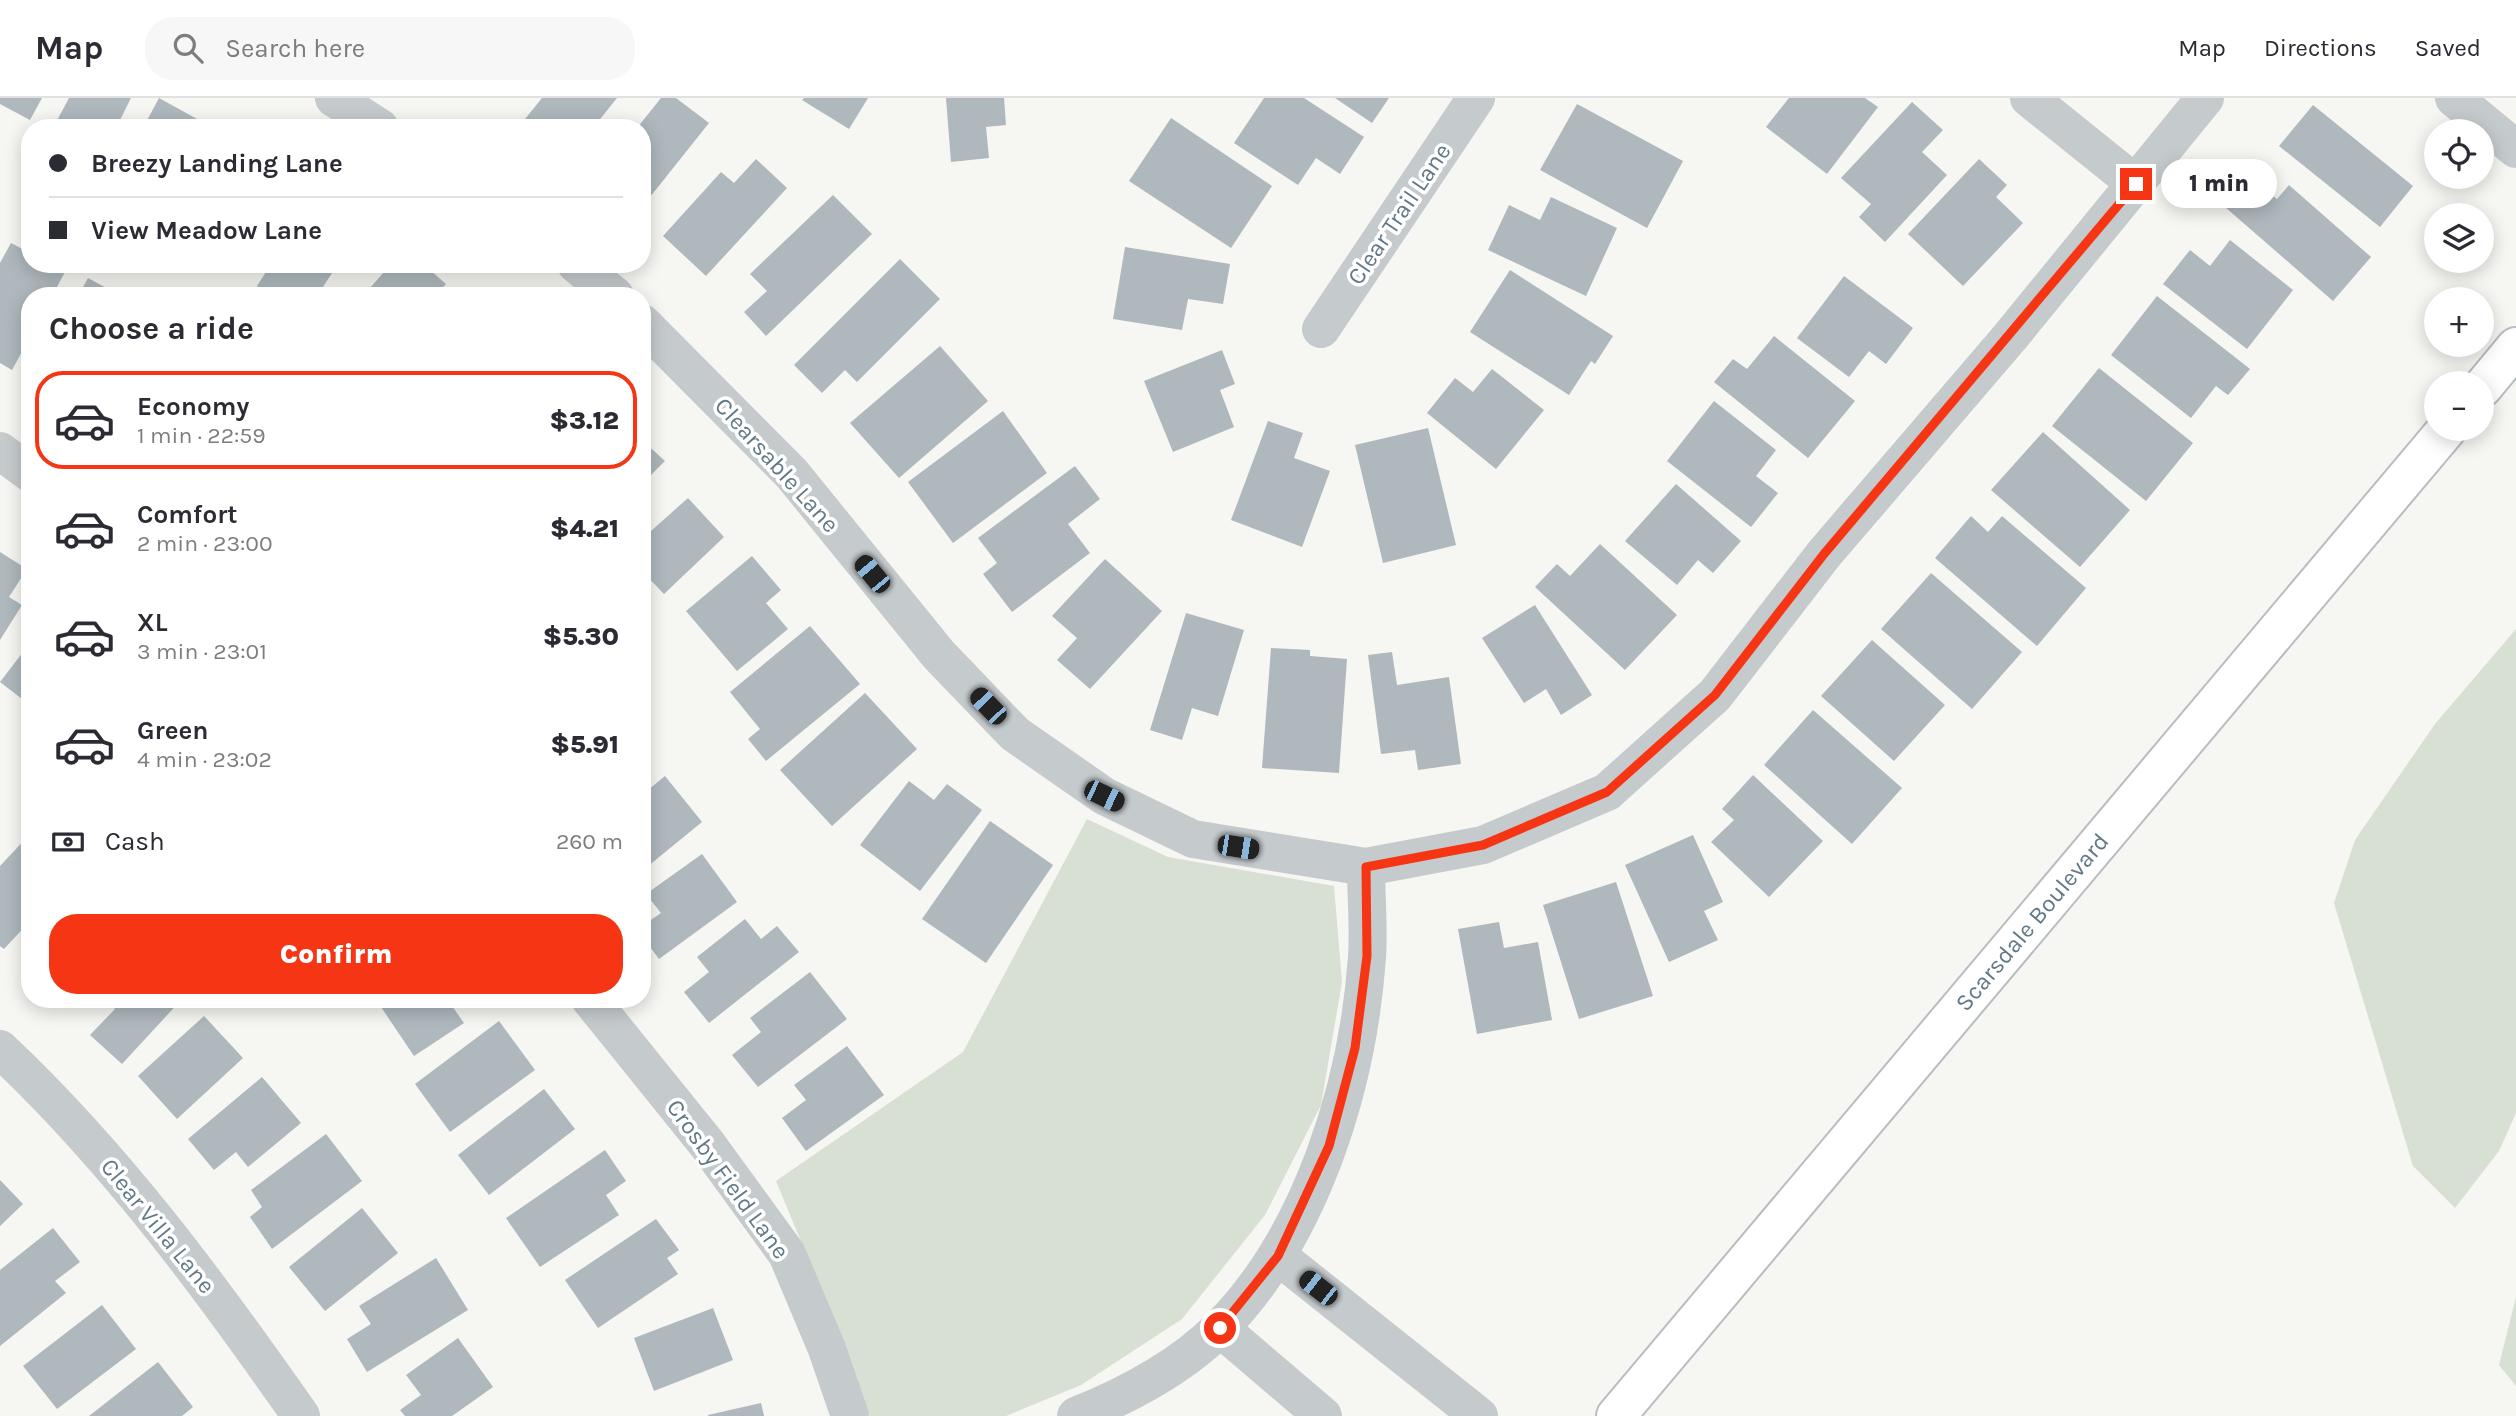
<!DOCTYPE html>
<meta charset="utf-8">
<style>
body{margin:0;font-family:Karla,sans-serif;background:#f7f7f7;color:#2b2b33;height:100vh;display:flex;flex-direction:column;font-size:26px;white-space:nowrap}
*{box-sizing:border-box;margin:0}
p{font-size:23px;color:#7c7c81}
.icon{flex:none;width:38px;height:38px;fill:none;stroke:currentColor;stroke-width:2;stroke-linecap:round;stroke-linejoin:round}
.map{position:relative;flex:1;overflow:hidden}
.panel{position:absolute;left:21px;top:189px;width:630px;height:721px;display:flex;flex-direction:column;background:#fff;border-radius:28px;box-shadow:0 4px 18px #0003}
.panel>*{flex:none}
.top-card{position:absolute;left:21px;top:21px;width:630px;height:154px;border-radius:28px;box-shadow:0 4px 18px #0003;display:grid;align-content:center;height:154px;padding:0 28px;background:#fff}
.buttons{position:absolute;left:2424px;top:21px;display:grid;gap:14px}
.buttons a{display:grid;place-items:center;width:70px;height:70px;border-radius:50%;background:#fff;box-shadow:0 4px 18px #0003;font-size:35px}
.end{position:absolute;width:32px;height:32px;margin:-16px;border:9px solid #f53514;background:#fff;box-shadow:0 0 0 4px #fff}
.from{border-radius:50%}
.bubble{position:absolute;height:49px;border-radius:24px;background:#fff;box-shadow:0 4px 18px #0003;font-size:23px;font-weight:800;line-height:49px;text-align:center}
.car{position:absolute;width:21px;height:42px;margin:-21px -10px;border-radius:9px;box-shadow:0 0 5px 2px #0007;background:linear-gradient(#222 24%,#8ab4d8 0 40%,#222 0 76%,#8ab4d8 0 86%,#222 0)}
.top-card b{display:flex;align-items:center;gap:24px;height:66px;font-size:26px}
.top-card b+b{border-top:2px solid #e1e1e2}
.top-card i{width:18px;height:18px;background:#2b2b33}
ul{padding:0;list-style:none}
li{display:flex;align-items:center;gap:21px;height:98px;margin:0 14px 10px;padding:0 14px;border:4px solid transparent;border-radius:28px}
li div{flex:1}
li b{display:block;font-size:26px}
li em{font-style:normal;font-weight:800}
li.active{border-color:#f53514}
li>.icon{width:63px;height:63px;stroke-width:1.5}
h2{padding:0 28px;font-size:32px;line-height:84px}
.pay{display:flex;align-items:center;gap:18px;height:77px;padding:0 28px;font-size:26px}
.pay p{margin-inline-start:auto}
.cta{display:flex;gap:14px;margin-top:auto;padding:14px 28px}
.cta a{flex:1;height:80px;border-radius:28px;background:#f53514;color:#fff;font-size:28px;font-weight:800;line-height:80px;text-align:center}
header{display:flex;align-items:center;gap:42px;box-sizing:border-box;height:98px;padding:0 35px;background:#fff;border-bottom:2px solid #e1e1e2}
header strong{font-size:33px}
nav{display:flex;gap:38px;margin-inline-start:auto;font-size:24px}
.search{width:490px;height:63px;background:#f7f7f7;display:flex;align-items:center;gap:18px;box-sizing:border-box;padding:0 24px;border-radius:28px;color:#7c7c81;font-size:26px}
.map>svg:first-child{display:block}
.green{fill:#d8dfd3}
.building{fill:#aeb8bd}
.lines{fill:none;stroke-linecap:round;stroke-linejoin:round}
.secondary-casing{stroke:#b7bdc1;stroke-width:42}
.minor{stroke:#c5cacd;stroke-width:38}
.secondary{stroke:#fff;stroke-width:38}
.route{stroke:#f53514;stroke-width:9}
.labels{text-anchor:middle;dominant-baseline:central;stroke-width:7;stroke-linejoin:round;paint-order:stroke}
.street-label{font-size:24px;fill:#627987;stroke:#fff}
</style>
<header>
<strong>Map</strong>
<div class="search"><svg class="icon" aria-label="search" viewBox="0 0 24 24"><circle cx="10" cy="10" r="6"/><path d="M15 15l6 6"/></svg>Search here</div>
<nav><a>Map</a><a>Directions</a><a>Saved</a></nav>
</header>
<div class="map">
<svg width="2516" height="1318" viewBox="0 0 2516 1318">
<rect width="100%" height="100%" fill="#f6f6f2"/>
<g class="green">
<polygon points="2516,531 2516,1015 2499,1053 2455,1110 2413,1068 2334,805 2355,742 2435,626"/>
<polygon points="1087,721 1168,759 1334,788 1342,884 1321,1007 1265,1117 1182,1221 1081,1287 1006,1318 870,1318 827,1251 805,1153 776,1083 963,954"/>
<polygon points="2516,1199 2516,1288 2499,1267"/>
</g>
<g class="building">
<polygon points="0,0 42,0 30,22 0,6"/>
<polygon points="69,0 131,0 116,30 53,30"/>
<polygon points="159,0 208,27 207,30 143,30"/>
<polygon points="542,0 617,0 593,30 525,30 521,26"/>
<polygon points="661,0 676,0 709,25 642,109 642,30 637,30"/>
<polygon points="804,0 868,0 849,31 802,2"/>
<polygon points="946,0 1004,0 1006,27 986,29 989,60 951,64"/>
<polygon points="1264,0 1304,0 1364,39 1340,76 1316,60 1298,87 1234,45"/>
<polygon points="1335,0 1389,0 1372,25"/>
<polygon points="1789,0 1865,0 1878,9 1827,76 1766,29"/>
<polygon points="1912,4 1943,32 1922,54 1947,77 1885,144 1859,119 1871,106 1841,80"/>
<polygon points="1577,6 1683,63 1647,130 1540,72"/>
<polygon points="2313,7 2413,88 2380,129 2279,48"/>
<polygon points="1171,20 1272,88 1231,150 1129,83"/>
<polygon points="756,61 787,90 706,178 663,138 721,74 734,85"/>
<polygon points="1979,61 2007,87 1996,99 2023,125 1963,188 1908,136"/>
<polygon points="2251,80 2277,101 2289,87 2371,159 2333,203 2225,109"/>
<polygon points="833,97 872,136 766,238 744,214 767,193 750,176"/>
<polygon points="1551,99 1617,130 1586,198 1488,152 1509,107 1540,122"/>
<polygon points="2230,142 2293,192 2247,251 2163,186 2190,152 2210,168"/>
<polygon points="11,145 30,155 30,166 51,166 65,174 52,198 30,198 30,239 12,272 0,265 0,165"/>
<polygon points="1125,149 1230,166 1223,206 1188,201 1182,232 1113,221"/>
<polygon points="900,161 940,201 857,284 845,272 822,295 794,267"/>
<polygon points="208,166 230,166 225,175"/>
<polygon points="271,166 338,166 317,198 271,198 257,188"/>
<polygon points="391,166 423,166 446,186 436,198 363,198"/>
<polygon points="1510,172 1613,238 1595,266 1591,263 1569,297 1470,234"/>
<polygon points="1844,178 1913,230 1886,266 1869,253 1849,279 1797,240"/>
<polygon points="88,180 121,198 78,198"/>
<polygon points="2157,198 2250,271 2228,297 2216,288 2191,320 2111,257"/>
<polygon points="1774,238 1855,303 1808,360 1714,284 1733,261 1747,271"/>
<polygon points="940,248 988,303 899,380 850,325"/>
<polygon points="1222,252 1235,286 1220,292 1234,329 1173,354 1144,283"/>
<polygon points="2099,270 2193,345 2146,403 2052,328"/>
<polygon points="1492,271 1544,312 1496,371 1427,315 1455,280 1473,294"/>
<polygon points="1714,303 1776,352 1756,378 1778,395 1751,429 1667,363"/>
<polygon points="1003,313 1047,375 953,445 908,384"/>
<polygon points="1268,323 1303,335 1294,360 1330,373 1302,449 1231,422"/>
<polygon points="1428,330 1456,447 1383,465 1355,347"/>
<polygon points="2043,334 2130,412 2080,469 1991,392"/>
<polygon points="642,342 665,363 642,386"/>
<polygon points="1075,368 1100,401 1068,426 1090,455 1012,514 983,476 997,465 978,440"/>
<polygon points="1676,386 1741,443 1713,475 1698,462 1677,487 1625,443"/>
<polygon points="688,400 724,439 664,496 642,473 642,441"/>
<polygon points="1971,418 1988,434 2002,418 2086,490 2037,548 1935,460"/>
<polygon points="1600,446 1677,517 1625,572 1535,489 1557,466 1570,478"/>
<polygon points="0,454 27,471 9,499 22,507 0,542"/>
<polygon points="752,458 781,492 766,505 788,531 737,573 686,513"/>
<polygon points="1105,461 1162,513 1090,591 1057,562 1077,540 1052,518"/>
<polygon points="1931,475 2022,554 1972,611 1881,531"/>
<polygon points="1535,507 1592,597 1561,617 1546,591 1524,605 1482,540"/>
<polygon points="1186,515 1244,532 1218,618 1192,610 1182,642 1150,632"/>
<polygon points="810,528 860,586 766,663 748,641 760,631 730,594"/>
<polygon points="1872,542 1945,607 1894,663 1821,598"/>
<polygon points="30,545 30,607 0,584"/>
<polygon points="1271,550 1310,552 1310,558 1347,561 1339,675 1262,670"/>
<polygon points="1392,554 1397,587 1449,579 1461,666 1418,672 1415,652 1381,656 1368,557"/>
<polygon points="865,595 917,651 832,728 780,672"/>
<polygon points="1813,612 1902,690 1852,746 1764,667"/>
<polygon points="1753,677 1823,743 1769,799 1711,744 1734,722 1722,711"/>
<polygon points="665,678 702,724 642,773 642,697"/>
<polygon points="909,683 934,702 947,686 982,712 920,793 860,747"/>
<polygon points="990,723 1053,767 986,865 922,821"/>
<polygon points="30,736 30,823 4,851 0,848 0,768"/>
<polygon points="1693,737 1723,804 1704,813 1718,842 1669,864 1625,767"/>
<polygon points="702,756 737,804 659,861 642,838 642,828 661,815 646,796"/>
<polygon points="1616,784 1653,898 1579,921 1543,807"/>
<polygon points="745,821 761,841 777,828 799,854 709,925 684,894 709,874 697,859"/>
<polygon points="1499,824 1504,850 1538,844 1552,922 1477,936 1458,831"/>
<polygon points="810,874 847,921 758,989 732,957 761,934 750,920"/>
<polygon points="54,901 71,901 63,910"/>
<polygon points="105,901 182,901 122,966 90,937 115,911"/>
<polygon points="386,901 463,901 452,908 464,925 414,958 379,906"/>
<polygon points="204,918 243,960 177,1021 138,978"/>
<polygon points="499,923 535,972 450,1034 415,986"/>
<polygon points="847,948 884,997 806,1053 782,1020 806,1002 794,987"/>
<polygon points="262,979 301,1025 248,1069 236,1054 214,1072 188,1041"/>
<polygon points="544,991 575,1031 489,1097 458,1057"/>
<polygon points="326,1036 362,1083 272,1151 250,1119 262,1109 251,1092"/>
<polygon points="605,1052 626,1083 606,1097 619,1117 540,1169 506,1120"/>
<polygon points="0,1082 23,1106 0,1128"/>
<polygon points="362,1110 398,1155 325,1213 289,1169"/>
<polygon points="656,1121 679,1152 667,1160 678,1176 598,1230 565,1182"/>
<polygon points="53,1130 80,1164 55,1183 66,1195 0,1248 0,1172"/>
<polygon points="436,1160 468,1212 367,1274 347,1241 371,1226 359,1208"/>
<polygon points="102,1207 136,1251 57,1311 23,1268"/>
<polygon points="713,1210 733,1262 654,1293 634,1240"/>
<polygon points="458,1240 493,1289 452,1318 405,1318 400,1312 421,1297 406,1277"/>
<polygon points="158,1264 193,1309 182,1318 89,1318"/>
<polygon points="761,1305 764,1318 708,1318 708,1317"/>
</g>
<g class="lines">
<defs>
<g id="secondary">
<polyline points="2482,290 2516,249"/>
<polyline points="1616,1318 2447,331"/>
</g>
</defs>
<use href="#secondary" class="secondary-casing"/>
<g class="minor">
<polyline points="334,0 380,30"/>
<polyline points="2029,0 2136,86"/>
<polyline points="2454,0 2516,51"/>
<polyline points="576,166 615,198"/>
<polyline points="642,225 792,376 939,557 1015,636 1104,698 1193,741 1366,769 1483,747 1607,694 1715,597 1824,456 2010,239 2205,0"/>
<polyline points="1321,231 1476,0"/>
<polyline points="0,353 30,375"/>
<polyline points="590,901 707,1046 787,1156 827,1251 850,1318"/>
<path d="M 0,951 C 116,1060 210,1188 301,1318"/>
<polyline points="1278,1158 1479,1318"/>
<polyline points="1220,1230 1323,1318"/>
<path d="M 1076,1318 C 1126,1298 1181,1269 1220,1230 C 1312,1137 1358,987 1367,859 C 1369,829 1366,798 1366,769"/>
</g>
<use href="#secondary" class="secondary"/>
</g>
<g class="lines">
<polyline class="route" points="1220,1230 1278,1158 1329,1048 1355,950 1367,858 1366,769 1483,747 1607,694 1715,597 1824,456 2136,86"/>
</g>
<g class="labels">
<g class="street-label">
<text transform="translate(1399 116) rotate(-56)">Clear Trail Lane</text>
<text transform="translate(777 367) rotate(48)">Clearsable Lane</text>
<text transform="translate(2032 824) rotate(-50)">Scarsdale Boulevard</text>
<text transform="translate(728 1081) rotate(54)">Crosby Field Lane</text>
<text transform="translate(158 1128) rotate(51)">Clear Villa Lane</text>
</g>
</g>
</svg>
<div class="buttons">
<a><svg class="icon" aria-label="locate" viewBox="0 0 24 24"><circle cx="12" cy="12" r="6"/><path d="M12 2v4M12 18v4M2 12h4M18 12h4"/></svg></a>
<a><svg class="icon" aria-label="layers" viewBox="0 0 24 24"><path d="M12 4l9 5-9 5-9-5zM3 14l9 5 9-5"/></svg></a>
<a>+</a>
<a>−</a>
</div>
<i class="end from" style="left:1220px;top:1230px"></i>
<i class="end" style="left:2136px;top:86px"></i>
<div class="bubble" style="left:2161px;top:61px;width:116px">1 min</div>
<i class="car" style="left:872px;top:476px;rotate:320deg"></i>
<i class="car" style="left:988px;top:608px;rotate:316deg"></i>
<i class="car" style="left:1104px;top:698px;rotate:116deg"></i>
<i class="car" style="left:1238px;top:749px;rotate:99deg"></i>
<i class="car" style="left:1318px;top:1190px;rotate:308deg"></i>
<div class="top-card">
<b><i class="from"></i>Breezy Landing Lane</b>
<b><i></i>View Meadow Lane</b>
</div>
<section class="panel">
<h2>Choose a ride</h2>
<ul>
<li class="active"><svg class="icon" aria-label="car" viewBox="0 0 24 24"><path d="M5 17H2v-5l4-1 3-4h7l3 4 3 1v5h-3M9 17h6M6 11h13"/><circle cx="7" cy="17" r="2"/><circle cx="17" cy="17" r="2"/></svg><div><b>Economy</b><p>1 min · 22:59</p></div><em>$3.12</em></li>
<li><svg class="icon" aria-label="car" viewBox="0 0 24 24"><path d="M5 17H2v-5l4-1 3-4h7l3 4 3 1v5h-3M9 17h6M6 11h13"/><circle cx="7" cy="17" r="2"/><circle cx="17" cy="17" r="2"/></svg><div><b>Comfort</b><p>2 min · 23:00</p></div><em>$4.21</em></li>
<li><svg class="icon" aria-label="car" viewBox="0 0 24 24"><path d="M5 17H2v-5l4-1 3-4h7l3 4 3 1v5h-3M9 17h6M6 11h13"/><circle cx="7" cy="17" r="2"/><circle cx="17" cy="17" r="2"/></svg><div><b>XL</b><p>3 min · 23:01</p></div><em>$5.30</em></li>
<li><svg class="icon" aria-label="car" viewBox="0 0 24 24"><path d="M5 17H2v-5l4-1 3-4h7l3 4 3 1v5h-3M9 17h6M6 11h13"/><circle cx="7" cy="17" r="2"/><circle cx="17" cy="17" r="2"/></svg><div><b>Green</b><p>4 min · 23:02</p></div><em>$5.91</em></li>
</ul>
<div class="pay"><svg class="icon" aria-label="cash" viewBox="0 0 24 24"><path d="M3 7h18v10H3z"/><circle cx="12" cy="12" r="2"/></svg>Cash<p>260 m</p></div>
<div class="cta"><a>Confirm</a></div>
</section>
</div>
